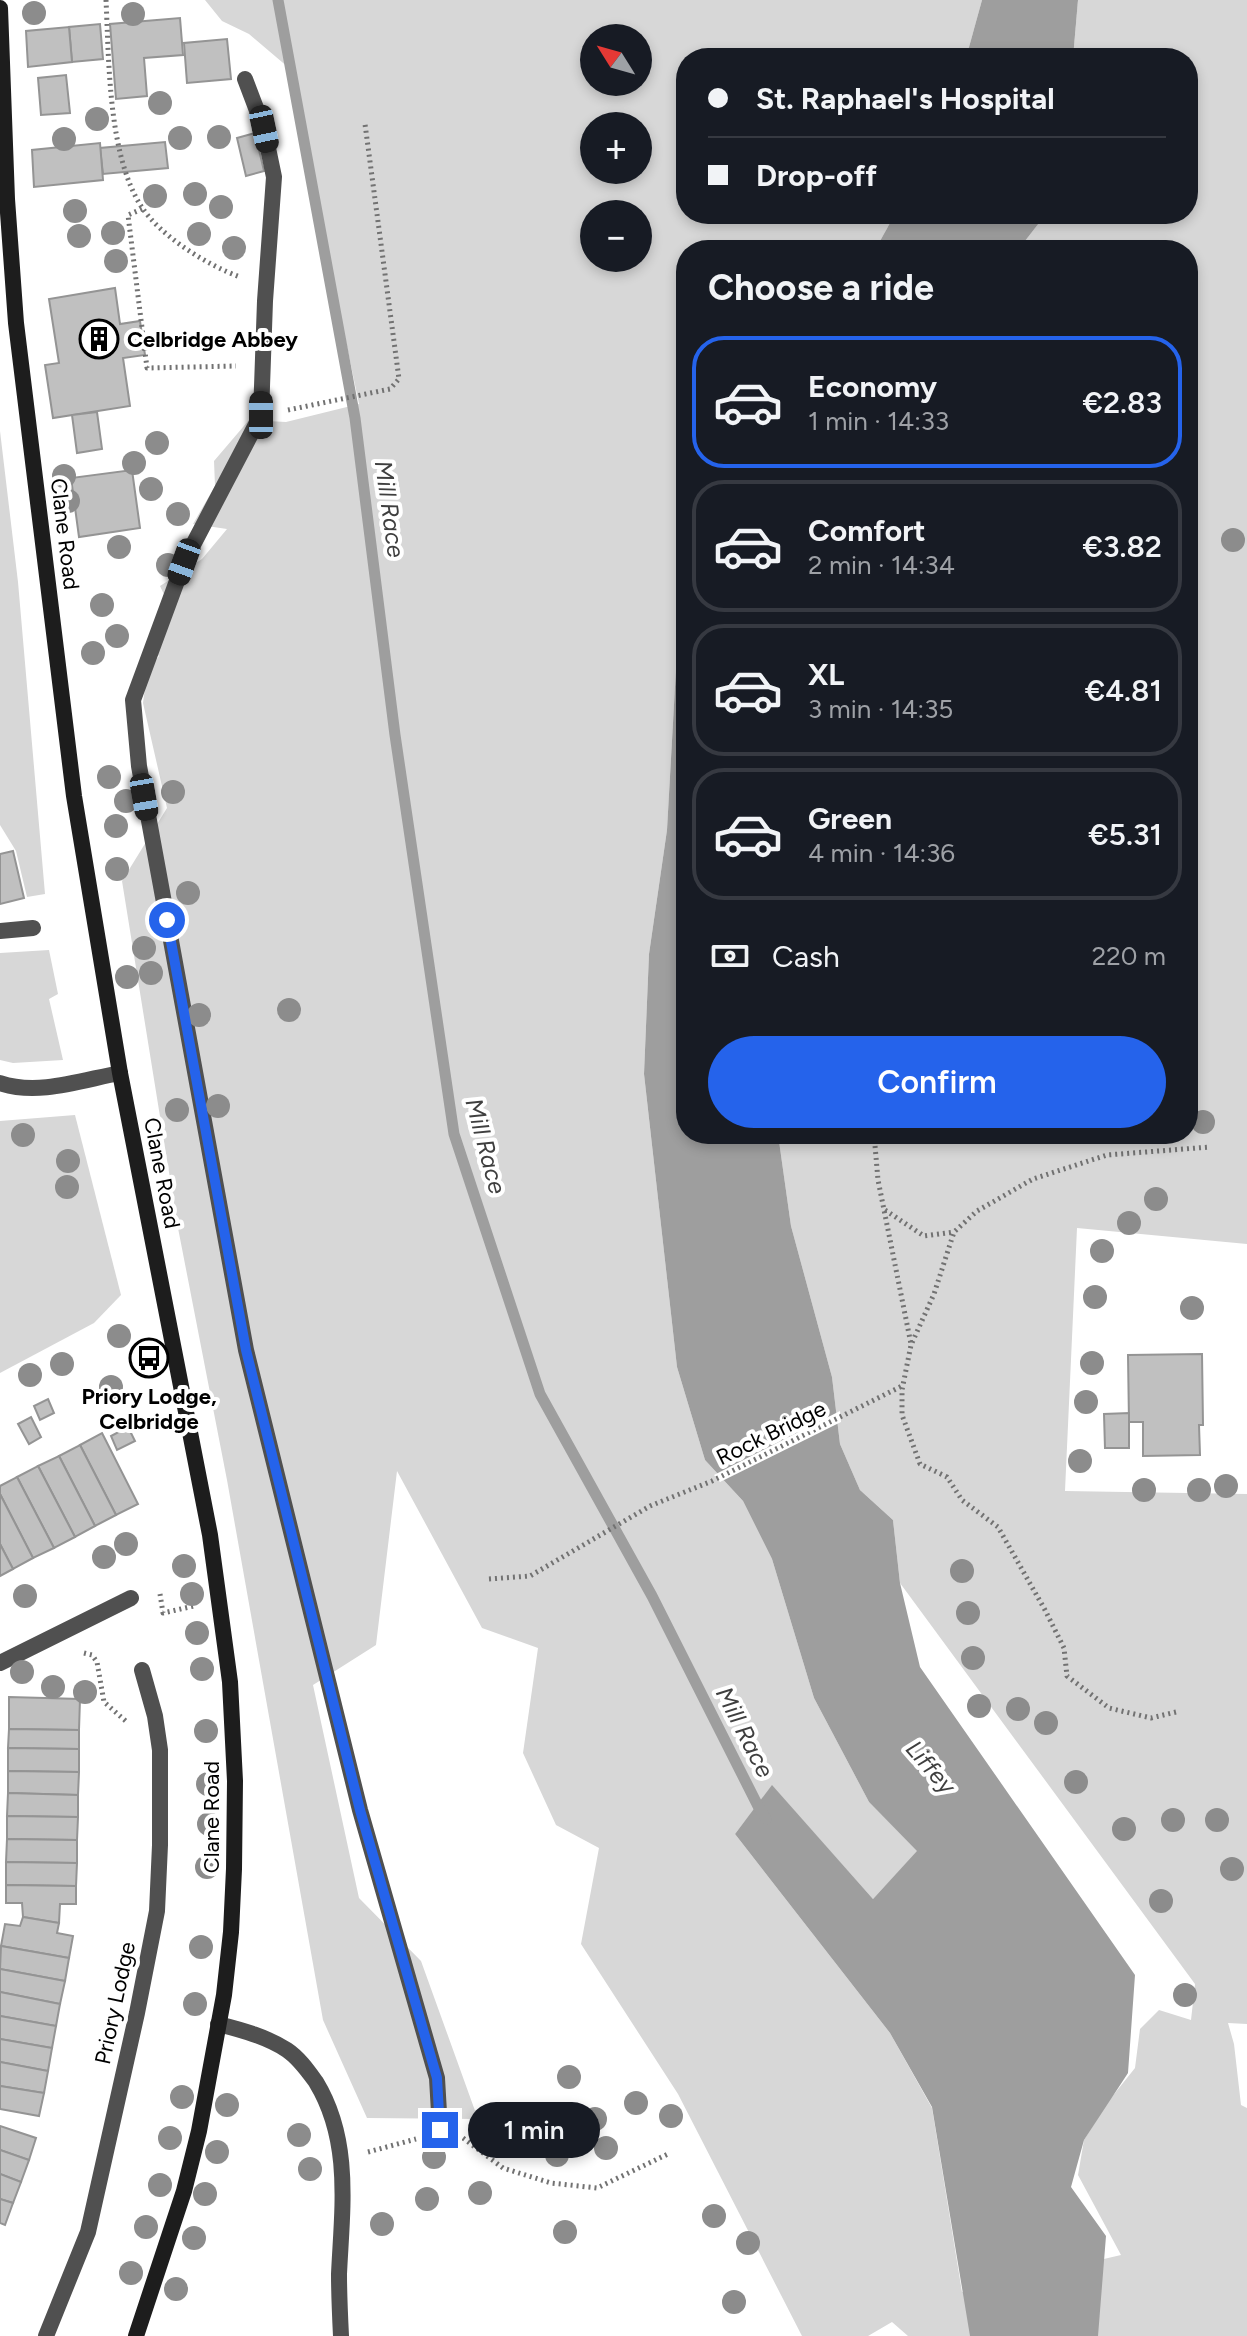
<!DOCTYPE html>
<meta charset="utf-8">
<style>
body{margin:0;font-family:Figtree,sans-serif;background:#242831;color:#f1f3f6;height:100vh;display:flex;flex-direction:column;font-size:30px;white-space:nowrap}
*{box-sizing:border-box;margin:0}
p{font-size:26px;color:#9ea1a6}
.icon{flex:none;width:44px;height:44px;fill:none;stroke:currentColor;stroke-width:2;stroke-linecap:round;stroke-linejoin:round}
.map{position:relative;flex:1;overflow:hidden}
.panel{position:absolute;left:676px;top:240px;width:522px;height:904px;display:flex;flex-direction:column;background:#171b24;border-radius:32px;box-shadow:0 4px 12px #0003}
.panel>*{flex:none}
.guide{position:absolute;left:676px;top:48px;width:522px;height:176px;border-radius:32px;box-shadow:0 4px 12px #0003;display:grid;align-content:center;height:176px;padding:0 32px;background:#171b24}
.needle{width:52px;rotate:307deg}
.controls{position:absolute;left:580px;top:24px;display:grid;gap:16px}
.controls a{display:grid;place-items:center;width:72px;height:72px;border-radius:50%;background:#171b24;box-shadow:0 4px 12px #0003;font-size:40px}
.end{position:absolute;width:36px;height:36px;margin:-18px;border:10px solid #2563eb;background:#fff;box-shadow:0 0 0 4px #fff}
.from{border-radius:50%}
.bubble{position:absolute;height:56px;border-radius:28px;background:#171b24;box-shadow:0 4px 12px #0003;font-size:26px;font-weight:600;line-height:56px;text-align:center}
.car{position:absolute;width:24px;height:48px;margin:-24px -12px;border-radius:10px;box-shadow:0 0 6px 2px #0007;background:linear-gradient(#222 24%,#8ab4d8 0 40%,#222 0 76%,#8ab4d8 0 86%,#222 0)}
.guide b{display:flex;align-items:center;gap:28px;height:76px;font-size:30px}
.guide b+b{border-top:2px solid #363941}
.guide i{width:20px;height:20px;background:#f1f3f6}
ul{padding:0;list-style:none}
li{display:flex;align-items:center;gap:24px;height:132px;margin:0 16px 12px;padding:0 16px;border:4px solid #363941;border-radius:32px}
li div{flex:1}
li b{display:block;font-size:30px}
li em{font-style:normal;font-weight:600}
li.current{border-color:#2563eb}
li>.icon{width:72px;height:72px;stroke-width:1.5}
h2{padding:0 32px;font-size:36px;line-height:96px}
.pay{display:flex;align-items:center;gap:20px;height:88px;padding:0 32px;font-size:30px}
.pay p{margin-inline-start:auto}
.button{display:flex;gap:16px;margin-top:auto;padding:16px 32px}
.button a{flex:1;height:92px;border-radius:48px;background:#2563eb;color:#fff;font-size:32px;font-weight:600;line-height:92px;text-align:center}
.map>svg:first-child{display:block}
.green{fill:#d7d7d7;fill-rule:evenodd}
.water{fill:#9e9e9e}
.pier{fill:#fff}
.lines{fill:none;stroke-linecap:round;stroke-linejoin:round}
.stream{stroke:#9e9e9e;stroke-width:11}
.building{fill:#c0c0c0;stroke:#949494;stroke-width:2}
.path{stroke:#727272;stroke-width:5;stroke-dasharray:2 4;stroke-linecap:butt}
.service{stroke:#505050;stroke-width:16}
.minor{stroke:#505050;stroke-width:16}
.secondary{stroke:#1d1d1d;stroke-width:16}
.tree{fill:#8c8c8c}
.route{stroke:#2563eb;stroke-width:10}
.labels{text-anchor:middle;dominant-baseline:central;stroke-width:8;stroke-linejoin:round;paint-order:stroke}
.poi-label{font-size:22px;font-weight:bold;fill:#000;stroke:#fff;text-anchor:start}
.street-label{font-size:22px;fill:#000;stroke:#fff}
.water-label{font-size:24px;font-style:italic;fill:#3f3f3f;stroke:#fff}
</style>
<div class="map">
<svg width="1247" height="2336" viewBox="0 0 1247 2336">
<rect width="100%" height="100%" fill="#fff"/>
<g class="green">
<path d="M 205,0 L 982,0 L 966,58 L 686,58 L 686,214 L 895,214 L 875,250 L 686,250 L 686,647 L 676,669 L 667,830 L 649,954 L 644,1074 L 677,1367 L 705,1460 L 743,1501 L 772,1559 L 814,1698 L 869,1802 L 918,1851 L 873,1899 L 772,1786 L 735,1834 L 890,2033 L 932,2108 L 962,2292 L 1121,2255 L 1078,2175 L 1084,2140 L 1107,2103 L 1135,2068 L 1140,2029 L 1159,2010 L 1191,2020 L 1195,1984 L 900,1583 L 893,1520 L 860,1490 L 840,1444 L 832,1377 L 791,1226 L 778,1134 L 1188,1134 L 1188,250 L 1018,250 L 1046,214 L 1188,214 L 1188,58 L 1073,58 L 1078,0 L 1247,0 L 1247,1244 L 1077,1228 L 1065,1491 L 1247,1494 L 1247,2024 L 1228,2023 L 1234,2044 L 1241,2105 L 1247,2108 L 1247,2336 L 908,2336 L 892,2322 L 868,2336 L 802,2336 L 678,2094 L 581,1944 L 599,1848 L 556,1825 L 523,1753 L 538,1648 L 482,1628 L 397,1471 L 376,1645 L 313,1685 L 359,1898 L 421,1961 L 478,2119 L 367,2118 L 323,2020 L 227,1480 L 178,1228 L 122,881 L 167,808 L 143,703 L 147,672 L 159,656 L 156,654 L 171,609 L 160,586 L 202,559 L 227,529 L 193,524 L 215,486 L 214,461 L 249,420 L 286,422 L 359,404 L 289,68 L 249,34 L 222,21 ZM 594,38 L 638,38 L 638,82 L 594,82 ZM 594,126 L 638,126 L 638,170 L 594,170 ZM 594,214 L 638,214 L 638,258 L 594,258 Z"/>
<polygon points="0,431 18,582 45,894 27,897 16,851 0,825"/>
<polygon points="49,950 58,994 49,999 63,1060 13,1063 0,1060 0,953"/>
<polygon points="75,1115 121,1295 94,1323 0,1373 0,1121"/>
</g>
<g class="water">
<polygon points="982,0 1078,0 1073,58 966,58"/>
<polygon points="895,214 1046,214 1018,250 875,250"/>
<polygon points="686,647 686,1134 778,1134 791,1226 832,1377 840,1444 860,1490 893,1520 900,1583 920,1667 1135,1975 1128,2073 1084,2140 1071,2187 1106,2236 1098,2336 970,2336 932,2107 890,2033 735,1834 772,1785 873,1899 917,1851 869,1802 814,1698 772,1559 743,1501 705,1460 677,1367 644,1074 649,954 667,830 676,669"/>
</g>
<polygon class="pier" points="840,1411 841,1422 720,1482 714,1475"/>
<g class="lines">
<polyline class="stream" points="278,0 355,418 395,735 454,1134 540,1394 652,1596 758,1806 766,1819"/>
</g>
<g class="building">
<polygon points="180,18 183,55 144,58 147,96 116,99 110,24"/>
<polygon points="100,24 103,59 72,62 69,27"/>
<polygon points="69,27 72,62 28,67 26,31"/>
<polygon points="227,39 231,79 187,83 184,43"/>
<polygon points="66,75 70,113 41,115 38,78"/>
<polygon points="255,133 264,171 246,176 237,138"/>
<polygon points="165,142 168,168 103,174 100,148"/>
<polygon points="100,143 103,180 34,187 32,150"/>
<polygon points="115,288 120,324 140,321 145,355 123,358 130,406 53,418 45,365 59,363 49,299"/>
<polygon points="97,412 102,449 77,453 72,415"/>
<polygon points="132,470 140,528 79,537 71,478"/>
<polygon points="13,851 24,898 0,904 0,854"/>
<polygon points="1202,1354 1203,1425 1199,1425 1200,1455 1143,1456 1143,1422 1129,1422 1128,1355"/>
<polygon points="48,1399 54,1413 40,1420 34,1406"/>
<polygon points="1129,1413 1129,1448 1105,1448 1104,1414"/>
<polygon points="31,1417 41,1437 29,1444 18,1424"/>
<polygon points="128,1427 135,1441 117,1450 111,1436"/>
<polygon points="102,1433 138,1504 116,1515 80,1445"/>
<polygon points="80,1445 116,1515 95,1526 59,1456"/>
<polygon points="59,1456 95,1526 75,1537 38,1466"/>
<polygon points="38,1466 75,1537 54,1548 17,1477"/>
<polygon points="17,1477 54,1548 33,1558 0,1494 0,1486"/>
<polygon points="0,1494 33,1558 13,1569 0,1544"/>
<polygon points="0,1544 13,1569 0,1576"/>
<polygon points="9,1697 80,1699 79,1730 9,1729"/>
<polygon points="9,1729 79,1730 79,1749 8,1748"/>
<polygon points="8,1748 79,1749 79,1772 8,1771"/>
<polygon points="8,1771 79,1772 78,1795 8,1793"/>
<polygon points="8,1793 78,1795 78,1817 7,1816"/>
<polygon points="7,1816 78,1817 77,1840 7,1839"/>
<polygon points="7,1839 77,1840 77,1863 6,1862"/>
<polygon points="6,1862 77,1863 76,1886 6,1885"/>
<polygon points="6,1885 76,1886 76,1904 60,1904 59,1923 23,1917 22,1903 6,1903"/>
<polygon points="23,1917 59,1923 57,1933 73,1936 69,1958 1,1946 5,1924 20,1926"/>
<polygon points="1,1946 69,1958 65,1981 0,1969"/>
<polygon points="0,1969 65,1981 60,2004 0,1992"/>
<polygon points="0,1992 60,2004 56,2026 0,2016"/>
<polygon points="0,2016 56,2026 52,2048 0,2039"/>
<polygon points="0,2039 52,2048 48,2071 0,2062"/>
<polygon points="0,2062 48,2071 44,2093 0,2086"/>
<polygon points="0,2086 44,2093 39,2116 0,2109"/>
<polygon points="0,2126 36,2138 29,2160 0,2150"/>
<polygon points="0,2150 29,2160 21,2182 0,2174"/>
<polygon points="0,2174 21,2182 13,2203 0,2199"/>
<polygon points="0,2199 13,2203 5,2225 0,2223"/>
</g>
<g class="lines">
<g class="path">
<path d="M 106,0 C 109,60 108,154 141,206 C 160,236 207,265 240,277"/>
<polyline points="142,209 128,215 147,368 236,366"/>
<polyline points="288,410 390,389 399,379 365,124"/>
<polyline points="874,1134 878,1180 911,1344"/>
<polyline points="885,1210 924,1236 954,1232"/>
<polyline points="489,1579 530,1576 650,1506 712,1481 902,1386"/>
<polyline points="160,1594 163,1613 194,1606"/>
<polyline points="84,1653 92,1655 97,1662 104,1702 128,1723"/>
<polyline points="1176,1712 1151,1718 1109,1708 1067,1676 1064,1648 1045,1610 998,1527 962,1500 947,1477 920,1464 902,1415 902,1390 911,1345 934,1294 954,1232 977,1211 1033,1179 1107,1155 1210,1147"/>
<polyline points="463,2138 503,2168 551,2183 597,2188 670,2153"/>
<polyline points="368,2152 416,2139"/>
</g>
<g class="service">
<polyline points="245,79 264,129 274,177 265,301 261,415 184,562 133,700 139,766 246,1350 360,1810 437,2078 440,2130"/>
<polyline points="0,931 33,928"/>
<path d="M 0,1083 C 38,1096 82,1080 120,1073"/>
<path d="M 218,2024 C 242,2030 267,2037 287,2050 C 299,2058 308,2071 316,2082 C 352,2141 342,2209 339,2274 C 339,2295 340,2316 341,2336"/>
</g>
<g class="minor">
<polyline points="0,1663 131,1598"/>
<polyline points="46,2336 88,2232 137,2013 157,1911 160,1845 160,1750 155,1716 142,1670"/>
</g>
<polyline class="secondary" points="0,8 7,199 16,323 74,796 120,1073 210,1535 230,1682 235,1781 234,1869 231,1932 224,1995 199,2131 184,2191 136,2336"/>
</g>
<g class="tree">
<circle cx="34" cy="13" r="12"/>
<circle cx="133" cy="14" r="12"/>
<circle cx="160" cy="103" r="12"/>
<circle cx="97" cy="119" r="12"/>
<circle cx="219" cy="137" r="12"/>
<circle cx="180" cy="138" r="12"/>
<circle cx="64" cy="139" r="12"/>
<circle cx="195" cy="194" r="12"/>
<circle cx="155" cy="196" r="12"/>
<circle cx="221" cy="207" r="12"/>
<circle cx="75" cy="211" r="12"/>
<circle cx="113" cy="233" r="12"/>
<circle cx="199" cy="234" r="12"/>
<circle cx="79" cy="236" r="12"/>
<circle cx="234" cy="248" r="12"/>
<circle cx="116" cy="261" r="12"/>
<circle cx="157" cy="443" r="12"/>
<circle cx="134" cy="463" r="12"/>
<circle cx="64" cy="476" r="12"/>
<circle cx="151" cy="489" r="12"/>
<circle cx="68" cy="501" r="12"/>
<circle cx="178" cy="514" r="12"/>
<circle cx="1233" cy="540" r="12"/>
<circle cx="119" cy="547" r="12"/>
<circle cx="168" cy="565" r="12"/>
<circle cx="102" cy="605" r="12"/>
<circle cx="117" cy="636" r="12"/>
<circle cx="93" cy="653" r="12"/>
<circle cx="109" cy="777" r="12"/>
<circle cx="173" cy="792" r="12"/>
<circle cx="126" cy="801" r="12"/>
<circle cx="116" cy="826" r="12"/>
<circle cx="117" cy="869" r="12"/>
<circle cx="188" cy="893" r="12"/>
<circle cx="144" cy="948" r="12"/>
<circle cx="151" cy="973" r="12"/>
<circle cx="127" cy="977" r="12"/>
<circle cx="289" cy="1010" r="12"/>
<circle cx="199" cy="1015" r="12"/>
<circle cx="218" cy="1106" r="12"/>
<circle cx="177" cy="1110" r="12"/>
<circle cx="1203" cy="1122" r="12"/>
<circle cx="23" cy="1135" r="12"/>
<circle cx="68" cy="1161" r="12"/>
<circle cx="67" cy="1187" r="12"/>
<circle cx="1156" cy="1199" r="12"/>
<circle cx="1129" cy="1223" r="12"/>
<circle cx="1102" cy="1251" r="12"/>
<circle cx="1095" cy="1297" r="12"/>
<circle cx="1192" cy="1308" r="12"/>
<circle cx="119" cy="1336" r="12"/>
<circle cx="1092" cy="1363" r="12"/>
<circle cx="62" cy="1364" r="12"/>
<circle cx="30" cy="1375" r="12"/>
<circle cx="111" cy="1387" r="12"/>
<circle cx="1086" cy="1402" r="12"/>
<circle cx="1080" cy="1461" r="12"/>
<circle cx="1226" cy="1486" r="12"/>
<circle cx="1144" cy="1490" r="12"/>
<circle cx="1199" cy="1490" r="12"/>
<circle cx="126" cy="1544" r="12"/>
<circle cx="104" cy="1557" r="12"/>
<circle cx="184" cy="1566" r="12"/>
<circle cx="962" cy="1571" r="12"/>
<circle cx="192" cy="1594" r="12"/>
<circle cx="25" cy="1596" r="12"/>
<circle cx="968" cy="1613" r="12"/>
<circle cx="197" cy="1633" r="12"/>
<circle cx="973" cy="1658" r="12"/>
<circle cx="202" cy="1669" r="12"/>
<circle cx="22" cy="1672" r="12"/>
<circle cx="53" cy="1687" r="12"/>
<circle cx="85" cy="1692" r="12"/>
<circle cx="979" cy="1706" r="12"/>
<circle cx="1018" cy="1709" r="12"/>
<circle cx="1046" cy="1723" r="12"/>
<circle cx="206" cy="1731" r="12"/>
<circle cx="1076" cy="1782" r="12"/>
<circle cx="208" cy="1784" r="12"/>
<circle cx="1173" cy="1820" r="12"/>
<circle cx="1217" cy="1820" r="12"/>
<circle cx="209" cy="1824" r="12"/>
<circle cx="1124" cy="1829" r="12"/>
<circle cx="207" cy="1867" r="12"/>
<circle cx="1232" cy="1869" r="12"/>
<circle cx="1161" cy="1901" r="12"/>
<circle cx="201" cy="1947" r="12"/>
<circle cx="1185" cy="1995" r="12"/>
<circle cx="195" cy="2004" r="12"/>
<circle cx="569" cy="2077" r="12"/>
<circle cx="182" cy="2097" r="12"/>
<circle cx="636" cy="2103" r="12"/>
<circle cx="227" cy="2105" r="12"/>
<circle cx="671" cy="2116" r="12"/>
<circle cx="595" cy="2119" r="12"/>
<circle cx="299" cy="2135" r="12"/>
<circle cx="170" cy="2138" r="12"/>
<circle cx="606" cy="2148" r="12"/>
<circle cx="217" cy="2152" r="12"/>
<circle cx="557" cy="2155" r="12"/>
<circle cx="434" cy="2157" r="12"/>
<circle cx="310" cy="2169" r="12"/>
<circle cx="160" cy="2185" r="12"/>
<circle cx="480" cy="2193" r="12"/>
<circle cx="205" cy="2194" r="12"/>
<circle cx="427" cy="2199" r="12"/>
<circle cx="714" cy="2216" r="12"/>
<circle cx="382" cy="2224" r="12"/>
<circle cx="146" cy="2227" r="12"/>
<circle cx="565" cy="2232" r="12"/>
<circle cx="194" cy="2238" r="12"/>
<circle cx="748" cy="2243" r="12"/>
<circle cx="131" cy="2273" r="12"/>
<circle cx="176" cy="2289" r="12"/>
<circle cx="734" cy="2302" r="12"/>
</g>
<g class="lines">
<polyline class="route" points="167,920 246,1350 360,1810 437,2078 440,2130"/>
</g>
<defs>
<symbol id="building-ring" viewBox="-11 -11 22 22"><circle r="9.5" fill="#fff" stroke="#000" stroke-width="1.5"/><path d="M-4-6H4V6H1V3H-1V6H-4ZM-2.5-4.3h1.7v1.8h-1.7ZM.8-4.3h1.7v1.8H.8ZM-2.5-1h1.7V.8h-1.7ZM.8-1h1.7V.8H.8Z" fill="#000"/></symbol>
<symbol id="bus-ring" viewBox="-11 -11 22 22"><circle r="9.5" fill="#fff" stroke="#000" stroke-width="1.5"/><path d="M-5-6H5V4H4V6H2V4H-2V6H-4V4H-5ZM-3.5-4V0h7V-4ZM-3.5 1.2v1.5H-2V1.2ZM2 1.2v1.5H3.5V1.2Z" fill="#000"/></symbol>
</defs>
<g fill-rule="evenodd">
<use href="#building-ring" x="77" y="317" width="44" height="44"/>
<use href="#bus-ring" x="127" y="1336" width="44" height="44"/>
</g>
<g class="labels">
<g class="poi-label">
<text x="127" y="339">Celbridge Abbey</text>
<text x="149" y="1396" text-anchor="middle">Priory Lodge,<tspan x="149" dy="25">Celbridge</tspan></text>
</g>
<g class="street-label">
<text transform="translate(65 534) rotate(83)">Clane Road</text>
<text transform="translate(162 1173) rotate(79)">Clane Road</text>
<text transform="translate(771 1433) rotate(-26)">Rock Bridge</text>
<text transform="translate(211 1817) rotate(-90)">Clane Road</text>
<text transform="translate(115 2003) rotate(-78)">Priory Lodge</text>
</g>
<g class="water-label">
<text transform="translate(390 509) rotate(82)">Mill Race</text>
<text transform="translate(486 1146) rotate(75)">Mill Race</text>
<text transform="translate(745 1732) rotate(63)">Mill Race</text>
<text transform="translate(931 1767) rotate(49)">Liffey</text>
</g>
</g>
</svg>
<div class="controls">
<a><svg class="needle" viewBox="-14 -14 28 28"><path d="M0-13l5 13h-10z" fill="#e53935"/><path d="M0 13l5-13h-10z" fill="#9ea1a6"/></svg></a>
<a>+</a>
<a>−</a>
</div>
<i class="end from" style="left:167px;top:920px"></i>
<i class="end" style="left:440px;top:2130px"></i>
<div class="bubble" style="left:468px;top:2102px;width:132px">1 min</div>
<i class="car" style="left:264px;top:129px;rotate:168deg"></i>
<i class="car" style="left:261px;top:415px;rotate:0deg"></i>
<i class="car" style="left:184px;top:562px;rotate:200deg"></i>
<i class="car" style="left:144px;top:797px;rotate:170deg"></i>
<div class="guide">
<b><i class="from"></i>St. Raphael's Hospital</b>
<b><i></i>Drop-off</b>
</div>
<section class="panel">
<h2>Choose a ride</h2>
<ul>
<li class="current"><svg class="icon" aria-label="car" viewBox="0 0 24 24"><path d="M5 17H2v-5l4-1 3-4h7l3 4 3 1v5h-3M9 17h6M6 11h13"/><circle cx="7" cy="17" r="2"/><circle cx="17" cy="17" r="2"/></svg><div><b>Economy</b><p>1 min · 14:33</p></div><em>€2.83</em></li>
<li><svg class="icon" aria-label="car" viewBox="0 0 24 24"><path d="M5 17H2v-5l4-1 3-4h7l3 4 3 1v5h-3M9 17h6M6 11h13"/><circle cx="7" cy="17" r="2"/><circle cx="17" cy="17" r="2"/></svg><div><b>Comfort</b><p>2 min · 14:34</p></div><em>€3.82</em></li>
<li><svg class="icon" aria-label="car" viewBox="0 0 24 24"><path d="M5 17H2v-5l4-1 3-4h7l3 4 3 1v5h-3M9 17h6M6 11h13"/><circle cx="7" cy="17" r="2"/><circle cx="17" cy="17" r="2"/></svg><div><b>XL</b><p>3 min · 14:35</p></div><em>€4.81</em></li>
<li><svg class="icon" aria-label="car" viewBox="0 0 24 24"><path d="M5 17H2v-5l4-1 3-4h7l3 4 3 1v5h-3M9 17h6M6 11h13"/><circle cx="7" cy="17" r="2"/><circle cx="17" cy="17" r="2"/></svg><div><b>Green</b><p>4 min · 14:36</p></div><em>€5.31</em></li>
</ul>
<div class="pay"><svg class="icon" aria-label="cash" viewBox="0 0 24 24"><path d="M3 7h18v10H3z"/><circle cx="12" cy="12" r="2"/></svg>Cash<p>220 m</p></div>
<div class="button"><a>Confirm</a></div>
</section>
</div>
